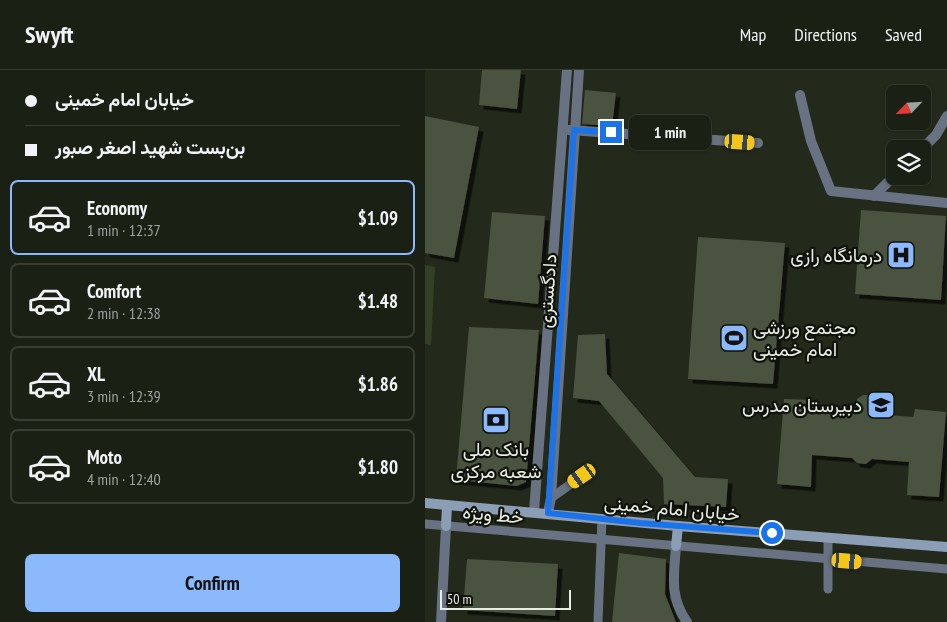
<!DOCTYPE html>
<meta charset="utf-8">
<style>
body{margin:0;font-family:"PT Sans Narrow",Vazirmatn,sans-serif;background:#23281d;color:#f1f3f6;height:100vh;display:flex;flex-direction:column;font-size:19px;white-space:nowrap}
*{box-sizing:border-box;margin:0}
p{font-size:16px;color:#9fa3a0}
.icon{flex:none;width:28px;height:28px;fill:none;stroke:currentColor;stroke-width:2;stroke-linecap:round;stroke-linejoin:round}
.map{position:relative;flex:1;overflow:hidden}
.sheet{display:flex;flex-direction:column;background:#1a2014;width:425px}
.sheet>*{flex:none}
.guide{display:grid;align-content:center;height:110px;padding:0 25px;background:#1a2014}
.needle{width:32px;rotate:245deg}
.fabs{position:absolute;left:461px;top:15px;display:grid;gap:10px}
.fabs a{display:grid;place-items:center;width:45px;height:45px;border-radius:8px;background:#1a2014;box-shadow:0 1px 4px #0004,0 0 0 1px #383e34;font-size:25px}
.scale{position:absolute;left:15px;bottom:12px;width:131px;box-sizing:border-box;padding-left:5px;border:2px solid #e8ede3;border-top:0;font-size:14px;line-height:18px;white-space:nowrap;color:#e8ede3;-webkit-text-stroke:4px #0e120b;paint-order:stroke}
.end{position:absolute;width:22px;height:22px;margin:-11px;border:6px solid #1a73e8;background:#fff;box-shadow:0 0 0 2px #fff}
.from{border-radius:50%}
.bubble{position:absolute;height:35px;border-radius:8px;background:#1a2014;box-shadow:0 1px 4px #0004,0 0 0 1px #383e34;font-size:16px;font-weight:600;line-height:35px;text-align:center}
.car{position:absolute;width:15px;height:30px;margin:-15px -8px;border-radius:6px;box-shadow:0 0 4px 1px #0007;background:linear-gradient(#f5c518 24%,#345 0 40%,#f5c518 0 76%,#345 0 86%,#f5c518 0)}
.guide b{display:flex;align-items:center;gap:18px;height:48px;font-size:19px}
.guide b+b{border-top:1px solid #383e34}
.guide i{width:12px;height:12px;background:#f1f3f6}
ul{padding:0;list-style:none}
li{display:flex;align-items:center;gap:15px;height:75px;margin:0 10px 8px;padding:0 15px;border:2px solid #383e34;border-radius:8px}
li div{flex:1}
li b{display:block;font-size:19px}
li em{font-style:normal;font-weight:600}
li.selected{border-color:#8cb9fc}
li>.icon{width:45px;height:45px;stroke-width:1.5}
.primary-button{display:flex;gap:10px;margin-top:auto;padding:10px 25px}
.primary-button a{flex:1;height:58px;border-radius:8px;background:#8cb9fc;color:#111;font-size:20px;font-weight:600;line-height:58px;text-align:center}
header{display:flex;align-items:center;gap:30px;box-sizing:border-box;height:70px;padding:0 25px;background:#1a2014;border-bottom:1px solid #383e34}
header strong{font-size:24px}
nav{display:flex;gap:28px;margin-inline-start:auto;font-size:18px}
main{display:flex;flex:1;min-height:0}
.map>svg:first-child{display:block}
.green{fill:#334024}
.building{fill:#495240;filter:url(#shadow)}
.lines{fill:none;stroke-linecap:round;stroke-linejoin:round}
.service{stroke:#687282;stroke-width:9}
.minor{stroke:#687282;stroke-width:10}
.secondary{stroke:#8c9db6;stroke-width:10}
.route{stroke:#1a73e8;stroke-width:6}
.labels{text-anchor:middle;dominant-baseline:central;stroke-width:4.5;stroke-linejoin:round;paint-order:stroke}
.poi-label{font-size:19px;fill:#e8ede3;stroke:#0e120b;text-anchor:end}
.street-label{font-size:19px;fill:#e8ede3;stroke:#0e120b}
</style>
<header>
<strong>Swyft</strong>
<nav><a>Map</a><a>Directions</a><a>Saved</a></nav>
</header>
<main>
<section class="sheet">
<div class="guide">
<b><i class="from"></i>خیابان امام خمینی</b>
<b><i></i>بن‌بست شهید اصغر صبور</b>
</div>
<ul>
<li class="selected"><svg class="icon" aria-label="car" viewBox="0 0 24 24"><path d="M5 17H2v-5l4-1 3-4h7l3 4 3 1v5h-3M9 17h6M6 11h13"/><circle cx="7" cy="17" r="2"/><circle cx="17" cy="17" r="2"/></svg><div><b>Economy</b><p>1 min · 12:37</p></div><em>$1.09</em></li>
<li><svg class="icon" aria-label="car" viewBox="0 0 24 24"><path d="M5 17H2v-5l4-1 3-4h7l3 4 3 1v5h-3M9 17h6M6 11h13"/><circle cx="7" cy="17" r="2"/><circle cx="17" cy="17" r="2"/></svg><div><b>Comfort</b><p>2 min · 12:38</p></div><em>$1.48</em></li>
<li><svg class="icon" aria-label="car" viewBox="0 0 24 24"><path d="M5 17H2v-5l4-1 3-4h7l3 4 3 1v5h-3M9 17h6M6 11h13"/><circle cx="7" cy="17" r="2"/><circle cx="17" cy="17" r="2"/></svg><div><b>XL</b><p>3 min · 12:39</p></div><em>$1.86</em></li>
<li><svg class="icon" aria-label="car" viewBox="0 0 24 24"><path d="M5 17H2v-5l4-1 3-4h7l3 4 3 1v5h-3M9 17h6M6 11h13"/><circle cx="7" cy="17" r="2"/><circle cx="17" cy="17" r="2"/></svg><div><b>Moto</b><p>4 min · 12:40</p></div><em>$1.80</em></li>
</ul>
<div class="primary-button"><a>Confirm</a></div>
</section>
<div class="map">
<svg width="522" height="552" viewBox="0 0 522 552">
<defs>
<filter id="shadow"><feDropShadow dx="4.5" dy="4.5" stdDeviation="0" flood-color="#0009"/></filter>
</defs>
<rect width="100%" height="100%" fill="#232a1b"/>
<polygon class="green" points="0,195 10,197 6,275 0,274"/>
<g class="building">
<polygon points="57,0 96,0 92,39 54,35"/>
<polygon points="160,20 191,23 187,56 157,54"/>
<polygon points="0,46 54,57 29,188 0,183"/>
<polygon points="436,140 521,146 516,230 430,224"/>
<polygon points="67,142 120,146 113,234 59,228"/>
<polygon points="273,167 360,173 348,314 263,309"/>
<polygon points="44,257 114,260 101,412 92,416 31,410"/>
<polygon points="180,264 182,304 270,407 303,409 301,437 239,434 238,408 174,331 148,328 153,265"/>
<polygon points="438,325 446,325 451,331 450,344 488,347 490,339 521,342 514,427 482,425 484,392 447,389 441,394 432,393 427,388 387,385 386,417 352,414 359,329 390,330 391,340 430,342 432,329"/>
<polygon points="194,483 241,489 240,524 251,552 187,552"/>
<polygon points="42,489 133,494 130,546 38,540"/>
</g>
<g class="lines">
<g class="service">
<polyline points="126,428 157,406"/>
<polyline points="0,454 522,499"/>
<polyline points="403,468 403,519"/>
<polyline points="173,552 177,449"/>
</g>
<g class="minor">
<polyline points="375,25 386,71 406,121 522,133"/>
<polyline points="144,60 333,73"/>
<polyline points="497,79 511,65 522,46"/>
<polyline points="449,126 470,105"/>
<polyline points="109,442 142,0"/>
<polyline points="123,443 126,428 154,0"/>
<path d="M 251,476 C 249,506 244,526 262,552"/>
<polyline points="16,552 21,456"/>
</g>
<g class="secondary">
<polyline points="0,433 253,456 522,477"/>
<polyline points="21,456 22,435"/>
<polyline points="251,476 253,456"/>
</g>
</g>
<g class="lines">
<polyline class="route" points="186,62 149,60 123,443 215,453 347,463"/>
</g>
<defs>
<symbol id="hospital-square" viewBox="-11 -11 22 22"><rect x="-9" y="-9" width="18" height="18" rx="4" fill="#8cb9fc" stroke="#0e120b"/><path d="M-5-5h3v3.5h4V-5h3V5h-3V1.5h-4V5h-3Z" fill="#111"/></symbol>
<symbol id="stadium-square" viewBox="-11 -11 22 22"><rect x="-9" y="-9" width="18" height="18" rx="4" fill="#8cb9fc" stroke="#0e120b"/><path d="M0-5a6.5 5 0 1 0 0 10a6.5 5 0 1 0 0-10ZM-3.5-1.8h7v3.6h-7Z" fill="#111"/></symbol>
<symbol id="school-square" viewBox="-11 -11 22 22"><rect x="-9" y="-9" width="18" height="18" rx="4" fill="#8cb9fc" stroke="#0e120b"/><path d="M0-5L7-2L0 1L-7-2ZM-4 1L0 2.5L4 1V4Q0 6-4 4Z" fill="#111"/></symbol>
<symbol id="bank-square" viewBox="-11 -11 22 22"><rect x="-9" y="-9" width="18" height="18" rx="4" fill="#8cb9fc" stroke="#0e120b"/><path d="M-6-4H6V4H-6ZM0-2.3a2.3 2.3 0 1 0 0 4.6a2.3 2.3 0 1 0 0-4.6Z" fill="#111"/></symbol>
</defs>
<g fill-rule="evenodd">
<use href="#hospital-square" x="460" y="169" width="32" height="32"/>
<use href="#stadium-square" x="293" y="252" width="32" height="32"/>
<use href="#school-square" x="440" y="319" width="32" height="32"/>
<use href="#bank-square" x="55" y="334" width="32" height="32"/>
</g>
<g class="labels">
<g class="poi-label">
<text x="457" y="185">درمانگاه رازی</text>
<text x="328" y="257" text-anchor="start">مجتمع ورزشی<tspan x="328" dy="22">امام خمینی</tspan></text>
<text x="437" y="335">دبیرستان مدرس</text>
<text x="71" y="379" text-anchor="middle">بانک ملی<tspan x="71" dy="22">شعبه مرکزی</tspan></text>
</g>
<g class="street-label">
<text transform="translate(122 221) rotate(-86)">دادگستری</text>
<text transform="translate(247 438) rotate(5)">خیابان امام خمینی</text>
<text transform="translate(68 444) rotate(5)">خط ویژه</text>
</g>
</g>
</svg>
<div class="fabs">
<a><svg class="needle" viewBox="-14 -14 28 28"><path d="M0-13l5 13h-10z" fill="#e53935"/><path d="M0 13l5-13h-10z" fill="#9fa3a0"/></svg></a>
<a><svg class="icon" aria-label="layers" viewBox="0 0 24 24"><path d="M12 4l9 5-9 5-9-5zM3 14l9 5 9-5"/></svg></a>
</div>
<div class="scale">50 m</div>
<i class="end from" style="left:347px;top:463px"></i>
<i class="end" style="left:186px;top:62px"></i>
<div class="bubble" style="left:204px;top:45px;width:82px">1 min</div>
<i class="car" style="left:315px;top:72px;rotate:94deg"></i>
<i class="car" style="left:157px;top:406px;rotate:235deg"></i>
<i class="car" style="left:422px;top:491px;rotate:95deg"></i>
</div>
</main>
